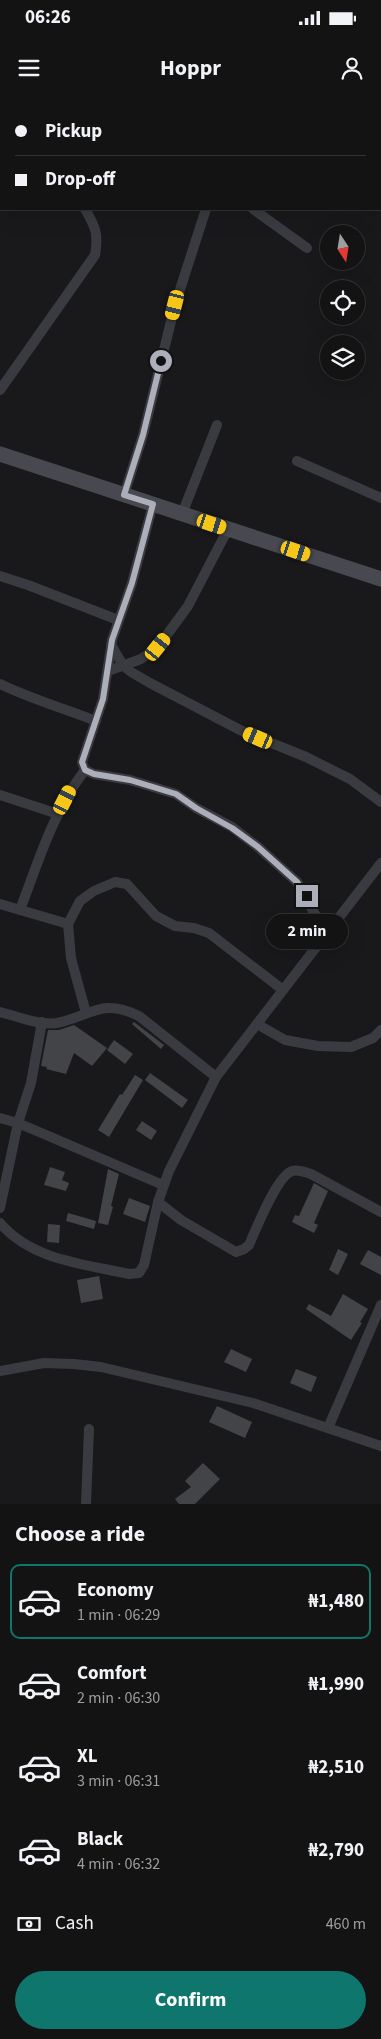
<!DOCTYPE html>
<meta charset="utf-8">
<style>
body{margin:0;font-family:"Source Sans 3",sans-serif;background:#202022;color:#f1f3f6;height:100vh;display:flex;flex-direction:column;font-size:19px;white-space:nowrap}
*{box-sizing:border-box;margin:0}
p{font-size:16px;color:#9d9ea0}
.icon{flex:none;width:28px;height:28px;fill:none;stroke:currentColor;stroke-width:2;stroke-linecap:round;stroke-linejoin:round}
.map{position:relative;height:1404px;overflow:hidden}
.details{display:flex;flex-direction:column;background:#131314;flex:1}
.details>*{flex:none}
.top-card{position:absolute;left:0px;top:0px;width:381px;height:110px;box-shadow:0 5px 20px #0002,0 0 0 1px #323234;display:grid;align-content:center;height:110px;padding:0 15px;background:#131314}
.needle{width:32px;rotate:168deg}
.controls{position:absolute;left:320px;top:125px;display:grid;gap:10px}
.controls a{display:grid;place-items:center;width:45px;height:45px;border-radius:50%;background:#131314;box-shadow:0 5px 20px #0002,0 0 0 1px #323234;font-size:25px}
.end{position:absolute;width:22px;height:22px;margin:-11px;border:6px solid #acafba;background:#111;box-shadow:0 0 0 2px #111}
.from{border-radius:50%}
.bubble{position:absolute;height:35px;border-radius:18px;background:#131314;box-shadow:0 5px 20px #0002,0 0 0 1px #323234;font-size:16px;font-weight:700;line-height:35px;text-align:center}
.car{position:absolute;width:15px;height:30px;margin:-15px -8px;border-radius:6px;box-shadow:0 0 4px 1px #0007;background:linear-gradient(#f5c518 24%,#345 0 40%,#f5c518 0 76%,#345 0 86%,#f5c518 0)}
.top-card b{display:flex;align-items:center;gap:18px;height:48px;font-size:19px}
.top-card b+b{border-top:1px solid #323234}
.top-card i{width:12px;height:12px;background:#f1f3f6}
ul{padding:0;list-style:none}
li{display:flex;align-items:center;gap:15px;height:75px;margin:0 10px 8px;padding:0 5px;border:2px solid transparent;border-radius:10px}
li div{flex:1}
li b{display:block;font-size:19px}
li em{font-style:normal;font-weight:700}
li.current{border-color:#0f766e}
li>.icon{width:45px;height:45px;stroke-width:1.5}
h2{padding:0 15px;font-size:22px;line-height:60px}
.pay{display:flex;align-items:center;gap:12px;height:55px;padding:0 15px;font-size:19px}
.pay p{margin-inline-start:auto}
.button{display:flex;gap:10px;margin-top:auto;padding:10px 15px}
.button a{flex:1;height:58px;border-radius:30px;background:#0f766e;color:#fff;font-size:20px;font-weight:700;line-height:58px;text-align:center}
.status{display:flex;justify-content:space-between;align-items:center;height:35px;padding:0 25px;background:#131314;direction:ltr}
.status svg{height:14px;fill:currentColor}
header{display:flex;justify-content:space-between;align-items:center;height:65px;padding:0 15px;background:#131314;font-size:22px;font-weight:700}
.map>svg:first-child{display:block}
.building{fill:#434448}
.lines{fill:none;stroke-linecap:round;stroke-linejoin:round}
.street{stroke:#3a3b40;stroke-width:10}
.secondary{stroke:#484950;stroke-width:15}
.route{stroke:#acafba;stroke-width:6}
</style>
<div class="status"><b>06:26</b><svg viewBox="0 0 49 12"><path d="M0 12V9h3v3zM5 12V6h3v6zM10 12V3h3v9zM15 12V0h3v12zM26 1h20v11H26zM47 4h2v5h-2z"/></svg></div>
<header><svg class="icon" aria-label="menu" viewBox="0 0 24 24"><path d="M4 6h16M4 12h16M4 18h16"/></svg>Hoppr<svg class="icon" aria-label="person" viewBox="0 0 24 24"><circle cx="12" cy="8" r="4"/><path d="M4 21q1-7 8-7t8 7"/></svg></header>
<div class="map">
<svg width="381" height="1404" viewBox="0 0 381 1404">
<rect width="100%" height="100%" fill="#19191b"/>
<g class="building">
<polygon points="134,922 164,945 161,949 132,924"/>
<polygon points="74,925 107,948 92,966 74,953 66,974 46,969 47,967 41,966 48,930 59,930"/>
<polygon points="114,940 133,954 125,964 107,950"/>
<polygon points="150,973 188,1000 182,1008 145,980"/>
<polygon points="135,975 143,980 109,1037 98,1030 120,994 122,995"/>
<polygon points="142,1021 157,1031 151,1040 136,1030"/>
<polygon points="50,1067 65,1072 62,1080 69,1083 66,1091 44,1085"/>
<polygon points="108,1069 119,1074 111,1106 113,1107 108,1125 98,1123"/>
<polygon points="314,1083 328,1091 314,1123 318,1125 314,1133 292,1122 295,1115 299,1116"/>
<polygon points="129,1098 150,1106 145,1122 123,1114"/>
<polygon points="68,1113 96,1121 94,1129 66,1121"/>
<polygon points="48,1124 60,1125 59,1143 47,1142"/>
<polygon points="338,1149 348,1154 338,1175 329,1170"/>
<polygon points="368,1150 381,1157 381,1175 360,1164"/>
<polygon points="99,1176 103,1199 81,1203 77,1180"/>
<polygon points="343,1194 368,1209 360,1222 362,1223 351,1240 306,1209 309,1204 331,1216"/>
<polygon points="231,1249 252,1259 246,1272 224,1262"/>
<polygon points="296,1269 317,1277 311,1292 290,1283"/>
<polygon points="217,1306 252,1322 245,1338 209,1322"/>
<polygon points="203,1363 220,1379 195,1404 179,1404 175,1399 191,1387 185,1381"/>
</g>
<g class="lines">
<g class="street">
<polyline points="50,1 51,0"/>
<polyline points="236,1 236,0"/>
<polyline points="0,78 1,78"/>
<polyline points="253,109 307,148"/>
<path d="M 0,290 L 95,155 C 99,134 95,126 85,109"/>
<polyline points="297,361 381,398"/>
<polyline points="124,395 143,335 175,205 206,109"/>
<polyline points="153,404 132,483 112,540 103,599 82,662 85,670 94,674 130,680 176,694 196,708 232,727 258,747 297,782 326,834"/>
<polyline points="182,414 217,325"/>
<polyline points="0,476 28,485 118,520"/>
<polyline points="111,545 123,565 131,572 150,583 242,631 306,657 350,679 381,702"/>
<polyline points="108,571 141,559 158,547 188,506 228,429"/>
<path d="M 0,584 C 31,599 63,608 96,621"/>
<polyline points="0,695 58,714"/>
<path d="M 381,763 L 216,977 L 169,1071 L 158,1102 L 181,1120 L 236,1152 L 244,1149 L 249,1145 C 256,1129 277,1076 292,1071 C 298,1069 305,1072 311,1074 L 381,1112"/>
<polyline points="0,804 68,824"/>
<path d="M 20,810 C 38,762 54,710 85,670"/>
<path d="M 0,912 C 17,916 40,926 57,923 C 93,915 101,898 139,916 L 216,977"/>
<polyline points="86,913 71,858 68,824 80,801 94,791 115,782 127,784 156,816 175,826 194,828 209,833 283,890"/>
<polyline points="257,924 285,940 318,946 351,947 373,938 381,930"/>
<polyline points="0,1018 18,1023 163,1085"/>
<polyline points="0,1108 18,1023 31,983 42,922"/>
<path d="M 0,1123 C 31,1160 84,1164 129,1174 L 139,1173 L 144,1165 L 158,1102"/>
<polyline points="0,1271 44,1263 74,1264 101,1267 253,1303 381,1346"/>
<polyline points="328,1328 381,1205"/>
<polyline points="86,1404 89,1329"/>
</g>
<polyline class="secondary" points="0,354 381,479"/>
</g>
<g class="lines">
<polyline class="route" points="161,261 143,335 124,395 153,404 132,483 112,540 103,599 82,662 85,670 94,674 130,680 176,694 196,708 232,728 258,747 297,782 307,796"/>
</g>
</svg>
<div class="controls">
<a><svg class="needle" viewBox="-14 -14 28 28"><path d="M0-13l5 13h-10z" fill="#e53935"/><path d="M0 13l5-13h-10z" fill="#9d9ea0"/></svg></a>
<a><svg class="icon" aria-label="locate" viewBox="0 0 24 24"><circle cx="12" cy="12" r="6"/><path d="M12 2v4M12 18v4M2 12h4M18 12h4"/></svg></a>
<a><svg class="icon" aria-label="layers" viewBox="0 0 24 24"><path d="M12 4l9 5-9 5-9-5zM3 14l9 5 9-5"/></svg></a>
</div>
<i class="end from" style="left:161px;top:261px"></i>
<i class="end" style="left:307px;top:796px"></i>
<div class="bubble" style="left:266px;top:814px;width:82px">2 min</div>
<i class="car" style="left:175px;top:205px;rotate:194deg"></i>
<i class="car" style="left:212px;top:424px;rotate:108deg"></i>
<i class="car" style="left:296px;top:451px;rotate:108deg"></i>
<i class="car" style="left:158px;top:547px;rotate:39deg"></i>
<i class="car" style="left:258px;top:638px;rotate:293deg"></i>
<i class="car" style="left:65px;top:700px;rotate:27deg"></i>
<div class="top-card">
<b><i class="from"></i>Pickup</b>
<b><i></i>Drop-off</b>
</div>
</div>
<section class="details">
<h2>Choose a ride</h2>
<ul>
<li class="current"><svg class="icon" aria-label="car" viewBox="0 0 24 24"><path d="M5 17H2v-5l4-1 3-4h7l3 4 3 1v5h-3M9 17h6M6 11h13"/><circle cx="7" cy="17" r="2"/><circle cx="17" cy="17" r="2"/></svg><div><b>Economy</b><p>1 min · 06:29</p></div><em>₦1,480</em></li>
<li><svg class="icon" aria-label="car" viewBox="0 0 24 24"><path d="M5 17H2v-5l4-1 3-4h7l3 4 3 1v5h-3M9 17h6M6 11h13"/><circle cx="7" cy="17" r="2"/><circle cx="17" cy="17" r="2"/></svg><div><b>Comfort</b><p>2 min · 06:30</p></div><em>₦1,990</em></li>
<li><svg class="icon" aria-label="car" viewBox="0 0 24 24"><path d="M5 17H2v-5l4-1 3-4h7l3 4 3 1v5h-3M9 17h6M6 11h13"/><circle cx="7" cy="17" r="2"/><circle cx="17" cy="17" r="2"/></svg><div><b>XL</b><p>3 min · 06:31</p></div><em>₦2,510</em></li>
<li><svg class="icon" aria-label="car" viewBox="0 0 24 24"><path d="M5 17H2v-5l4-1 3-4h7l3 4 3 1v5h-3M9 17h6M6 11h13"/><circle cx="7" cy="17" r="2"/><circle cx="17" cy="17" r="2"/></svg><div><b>Black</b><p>4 min · 06:32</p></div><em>₦2,790</em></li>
</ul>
<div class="pay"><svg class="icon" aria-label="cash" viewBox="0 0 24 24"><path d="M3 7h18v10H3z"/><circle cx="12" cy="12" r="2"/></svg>Cash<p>460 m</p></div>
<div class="button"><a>Confirm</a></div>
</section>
